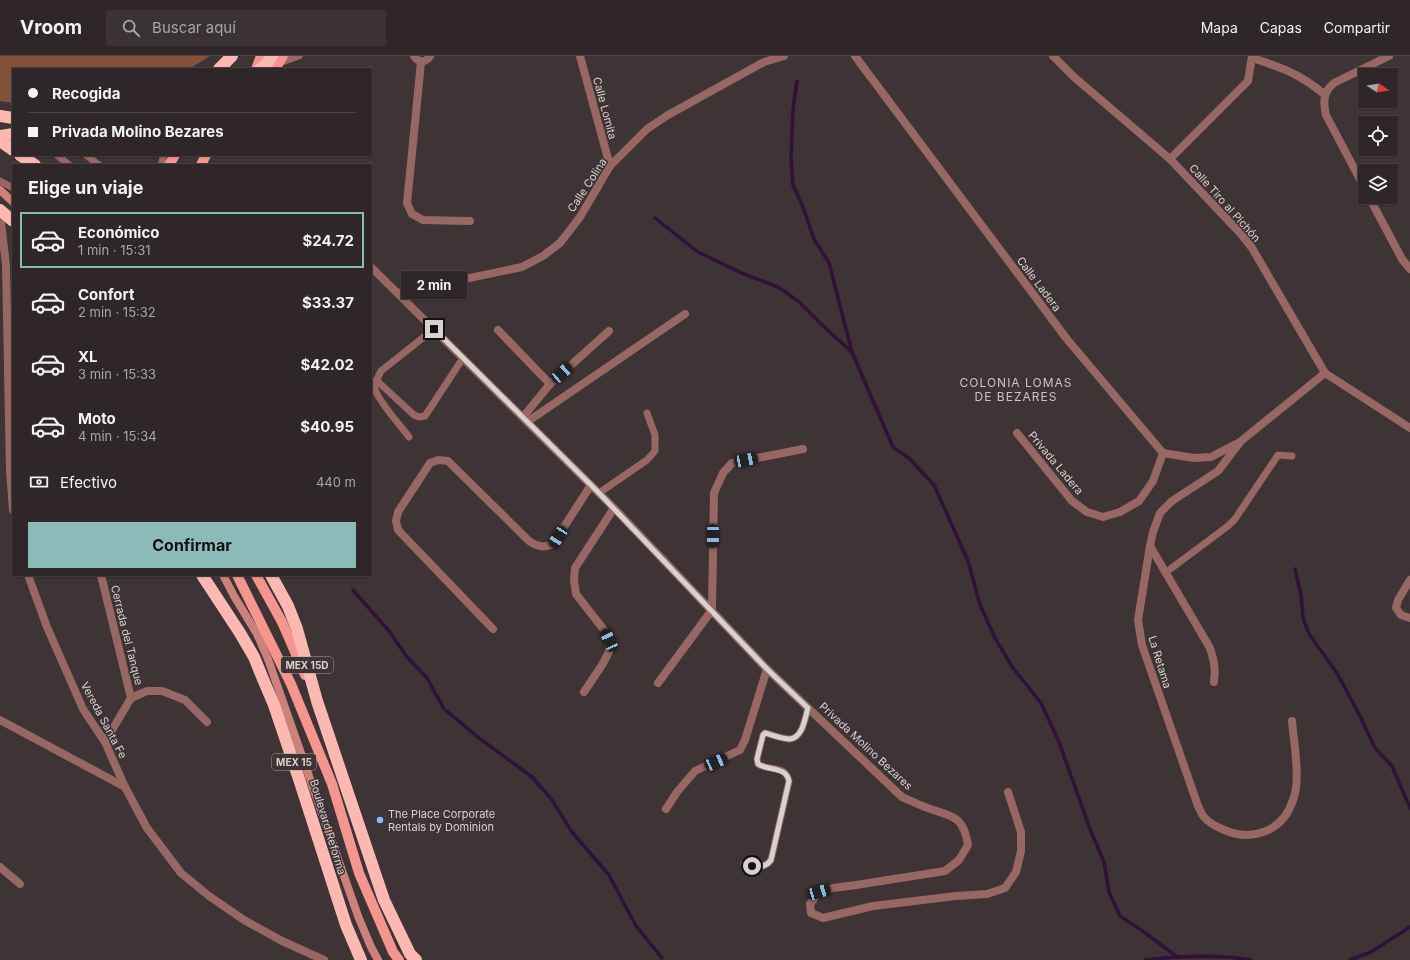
<!DOCTYPE html>
<html lang="es">
<meta charset="utf-8">
<style>
body{margin:0;font-family:Inter,sans-serif;background:#3a3234;color:#f1f3f6;height:100vh;display:flex;flex-direction:column;font-size:15px;white-space:nowrap}
*{box-sizing:border-box;margin:0}
p{font-size:13px;color:#a7a5a8}
.icon{flex:none;width:22px;height:22px;fill:none;stroke:currentColor;stroke-width:2;stroke-linecap:round;stroke-linejoin:round}
.map{position:relative;flex:1;overflow:hidden}
.sheet{position:absolute;left:12px;top:108px;width:360px;height:412px;display:flex;flex-direction:column;background:#2e2628;border-radius:0px;box-shadow:0 1px 3px #0004,0 0 0 1px #494345}
.sheet>*{flex:none}
.guide{position:absolute;left:12px;top:12px;width:360px;height:88px;border-radius:0px;box-shadow:0 1px 3px #0004,0 0 0 1px #494345;display:grid;align-content:center;height:88px;padding:0 16px;background:#2e2628}
.needle{width:26px;rotate:102deg}
.fabs{position:absolute;left:1358px;top:12px;display:grid;gap:8px}
.fabs a{display:grid;place-items:center;width:40px;height:40px;border-radius:0px;background:#2e2628;box-shadow:0 1px 3px #0004,0 0 0 1px #494345;font-size:20px}
.end{position:absolute;width:18px;height:18px;margin:-9px;border:5px solid #d8d1d2;background:#111;box-shadow:0 0 0 2px #111}
.from{border-radius:50%}
.bubble{position:absolute;height:28px;border-radius:0px;background:#2e2628;box-shadow:0 1px 3px #0004,0 0 0 1px #494345;font-size:13px;font-weight:700;line-height:28px;text-align:center}
.car{position:absolute;width:12px;height:24px;margin:-12px -6px;border-radius:5px;box-shadow:0 0 3px 1px #0007;background:linear-gradient(#222 24%,#8ab4d8 0 40%,#222 0 76%,#8ab4d8 0 86%,#222 0)}
.guide b{display:flex;align-items:center;gap:14px;height:38px;font-size:15px}
.guide b+b{border-top:1px solid #494345}
.guide i{width:10px;height:10px;background:#f1f3f6}
ul{padding:0;list-style:none}
li{display:flex;align-items:center;gap:12px;height:56px;margin:0 8px 6px;padding:0 8px;border:2px solid transparent;border-radius:0px}
li div{flex:1}
li b{display:block;font-size:15px}
li em{font-style:normal;font-weight:700}
li.on{border-color:#8bbbb9}
li>.icon{width:36px;height:36px;stroke-width:1.5}
h2{padding:0 16px;font-size:18px;line-height:48px}
.pay{display:flex;align-items:center;gap:10px;height:44px;padding:0 16px;font-size:15px}
.pay p{margin-inline-start:auto}
.primary-button{display:flex;gap:8px;margin-top:auto;padding:8px 16px}
.primary-button a{flex:1;height:46px;border-radius:0px;background:#8bbbb9;color:#111;font-size:16px;font-weight:700;line-height:46px;text-align:center}
header{display:flex;align-items:center;gap:24px;box-sizing:border-box;height:56px;padding:0 20px;background:#2e2628;border-bottom:1px solid #494345}
header strong{font-size:19px}
nav{display:flex;gap:22px;margin-inline-start:auto;font-size:14px}
.search{width:280px;height:36px;background:#3a3234;display:flex;align-items:center;gap:10px;box-sizing:border-box;padding:0 14px;border-radius:0px;color:#a7a5a8;font-size:15px}
.map>svg:first-child{display:block}
.forest{fill:#84523a}
.lines{fill:none;stroke-linecap:round;stroke-linejoin:round}
.stream{stroke:#301238;stroke-width:3.5}
.lane{stroke:#976863;stroke-width:7}
.street{stroke:#976863;stroke-width:8}
.secondary{stroke:#cc827b;stroke-width:8}
.primary{stroke:#f5968e;stroke-width:10}
.highway{stroke:#fdb8b1;stroke-width:12}
.route{stroke:#d8d1d2;stroke-width:5}
.poi-dot{fill:#86bbfb;stroke:#3e3335;stroke-width:1.5}
.labels{text-anchor:middle;dominant-baseline:central;stroke-width:3;stroke-linejoin:round;paint-order:stroke}
.shield{fill:#3e3335;stroke:#aaa2a3;stroke-width:1}
.shield-label{font-size:10px;font-weight:bold;fill:#d8d1d2}
.street-label{font-size:11px;fill:#d8d1d2;stroke:#3e3335}
.poi-label{font-size:11px;fill:#d8d1d2;stroke:#3e3335;text-anchor:start}
.neighbourhood-label{font-size:12px;letter-spacing:1px;fill:#d0c1c4;stroke:#3e3335}
</style>
<header>
<strong>Vroom</strong>
<div class="search"><svg class="icon" aria-label="search" viewBox="0 0 24 24"><circle cx="10" cy="10" r="6"/><path d="M15 15l6 6"/></svg>Buscar aquí</div>
<nav><a>Mapa</a><a>Capas</a><a>Compartir</a></nav>
</header>
<div class="map">
<svg width="1410" height="904" viewBox="0 0 1410 904">
<rect width="100%" height="100%" fill="#3e3335"/>
<polygon class="forest" points="0,0 210,0 189,13 13,13 13,47 0,45"/>
<g class="lines">
<g class="stream">
<polyline points="797,25 793,53 791,103 793,129 803,151 814,183 829,207 852,296 870,338 893,391 910,403 934,429 968,505 980,549 996,584 1013,612 1041,647 1059,686 1090,773 1104,806 1109,836 1120,860 1144,876 1177,901"/>
<polyline points="655,162 698,196 744,218 778,231 798,245 824,271 852,296"/>
<polyline points="1295,513 1301,539 1303,562 1309,578 1337,617 1359,658 1375,692 1392,710 1410,752"/>
<polyline points="353,534 389,575 407,601 427,622 444,653 479,682 532,721 552,744 572,776 609,819 636,870 662,902"/>
<path d="M 1145,904 C 1179,900 1217,898 1251,904"/>
<polyline points="1350,904 1371,896 1410,871"/>
</g>
<g class="lane">
<polyline points="279,7 299,0"/>
<polyline points="57,99 69,109"/>
<polyline points="86,99 99,109"/>
<polyline points="161,109 164,99"/>
<polyline points="0,125 13,132"/>
<polyline points="376,324 414,359 419,361 425,360 463,302"/>
<path d="M 409,381 C 401,370 378,345 375,333 C 374,327 379,320 381,315 L 434,273"/>
<polyline points="599,437 647,404 655,395 655,379 647,357"/>
<polyline points="1165,517 1228,470 1235,463 1278,399 1292,400"/>
<path d="M 744,808 C 754,810 764,814 771,804 L 789,725 C 786,709 769,715 758,708 L 757,703 L 763,679 L 765,677 C 773,679 782,683 790,683 C 803,682 805,661 808,652"/>
</g>
<g class="street">
<path d="M 414,0 C 418,7 426,7 430,0"/>
<polyline points="580,0 610,110"/>
<polyline points="855,0 1066,282 1163,397 1194,402 1211,401 1238,387"/>
<polyline points="1053,0 1074,21 1170,103 1241,178 1252,192 1325,317 1410,372"/>
<path d="M 1252,2 C 1281,11 1300,18 1324,38"/>
<polyline points="421,6 407,147 412,158 423,164 470,165"/>
<polyline points="1170,103 1248,25 1252,0"/>
<path d="M 1365,133 L 1326,59 C 1323,46 1323,36 1334,27 L 1389,0"/>
<polyline points="1369,141 1402,203 1410,213"/>
<polyline points="0,158 6,209 10,415 13,454"/>
<path d="M 371,211 L 614,452 L 767,613 L 902,741 C 909,744 917,748 925,751 C 950,761 963,757 968,789 L 959,804 L 945,815 L 856,829 L 833,832 L 819,836 L 810,848 L 811,857 L 823,862 L 873,850 L 956,840 L 987,838 L 1005,832 L 1016,816 L 1021,795 L 1021,776 L 1008,736"/>
<polyline points="398,237 522,211 543,200 560,187 580,161 610,110 647,73 668,59 764,6 784,0"/>
<polyline points="498,274 550,328"/>
<polyline points="523,361 550,328 609,275"/>
<polyline points="527,366 685,258"/>
<polyline points="1017,377 1072,445 1087,456 1103,461 1120,456 1139,445 1153,425 1163,397"/>
<path d="M 1150,490 L 1210,592 C 1214,605 1216,613 1214,626"/>
<polyline points="28,519 47,571 83,653 105,686 125,731 147,772 181,817 209,840 244,864 282,885 324,904"/>
<polyline points="101,519 131,642 105,686"/>
<polyline points="1410,524 1398,544 1396,552 1401,559 1410,562"/>
<path d="M 493,573 L 398,474 L 396,465 L 398,456 L 430,407 L 438,404 L 448,405 L 529,485 C 538,491 544,492 553,488 L 591,429"/>
<polyline points="658,627 712,554 714,437 723,417 732,407 803,393"/>
<polyline points="584,636 602,609 609,596 609,584 604,574 576,538 574,524 575,512 614,452"/>
<polyline points="131,642 147,635 162,635 185,644 207,666"/>
<polyline points="0,664 125,731"/>
<path d="M 1292,665 C 1294,688 1301,724 1293,744 C 1283,775 1253,786 1224,774 C 1217,771 1209,767 1204,761 C 1201,758 1200,753 1198,750 L 1142,589 L 1138,564 L 1150,490 L 1153,476 L 1160,457 L 1172,445 L 1218,415 L 1241,385 L 1325,317"/>
<polyline points="666,753 677,736 695,715 740,694 745,684 767,613"/>
<polyline points="0,811 20,828"/>
</g>
<g class="secondary">
<polyline points="0,134 13,146"/>
<polyline points="223,519 234,540 257,578 268,603 358,860 371,891 378,904"/>
</g>
<g class="primary">
<polyline points="256,13 261,0"/>
<polyline points="275,13 283,0"/>
<polyline points="169,109 175,99"/>
<polyline points="201,109 206,99"/>
<polyline points="237,519 291,628 332,728 359,817 393,896 399,904"/>
<polyline points="256,519 282,566 305,619"/>
</g>
<g class="highway">
<polyline points="219,13 232,0"/>
<polyline points="260,13 266,9 272,0"/>
<polyline points="0,60 13,62"/>
<polyline points="0,80 13,78"/>
<polyline points="0,85 13,94"/>
<polyline points="20,99 35,109"/>
<polyline points="0,154 13,165"/>
<polyline points="202,519 240,577 254,601 263,623 274,649 299,723 346,869 361,904"/>
<polyline points="271,519 288,550 297,573 317,645 384,844 410,898 416,904"/>
</g>
</g>
<g class="lines">
<path class="route" d="M 434,273 L 599,437 L 767,613 L 808,652 C 805,661 803,682 790,683 C 782,683 773,679 765,677 L 763,679 L 757,703 L 758,708 C 768,715 786,710 789,725 L 771,804 C 766,811 760,811 752,810"/>
</g>
<circle class="poi-dot" cx="380" cy="764" r="4"/>
<g class="labels">
<g class="shield">
<rect x="281" y="601" width="52" height="16" rx="3"/>
<rect x="272" y="698" width="44" height="16" rx="3"/>
</g>
<g class="shield-label">
<text x="307" y="609">MEX 15D</text>
<text x="294" y="706">MEX 15</text>
</g>
<g class="street-label">
<text transform="translate(605 52) rotate(75)">Calle Lomita</text>
<text transform="translate(587 129) rotate(-57)">Calle Colina</text>
<text transform="translate(1225 147) rotate(48)">Calle Tiro al Pichón</text>
<text transform="translate(1039 228) rotate(53)">Calle Ladera</text>
<text transform="translate(1056 407) rotate(50)">Privada Ladera</text>
<text transform="translate(127 579) rotate(76)">Cerrada del Tanque</text>
<text transform="translate(1160 606) rotate(73)">La Retama</text>
<text transform="translate(104 664) rotate(62)">Vereda Santa Fe</text>
<text transform="translate(866 690) rotate(43)">Privada Molino Bezares</text>
<text transform="translate(328 771) rotate(73)">Boulevard Reforma</text>
</g>
<g class="poi-label">
<text x="388" y="758">The Place Corporate<tspan x="388" dy="13">Rentals by Dominion</tspan></text>
</g>
<g class="neighbourhood-label">
<text x="1016" y="326">COLONIA LOMAS<tspan x="1016" dy="14">DE BEZARES</tspan></text>
</g>
</g>
</svg>
<div class="fabs">
<a><svg class="needle" viewBox="-14 -14 28 28"><path d="M0-13l5 13h-10z" fill="#e53935"/><path d="M0 13l5-13h-10z" fill="#a7a5a8"/></svg></a>
<a><svg class="icon" aria-label="locate" viewBox="0 0 24 24"><circle cx="12" cy="12" r="6"/><path d="M12 2v4M12 18v4M2 12h4M18 12h4"/></svg></a>
<a><svg class="icon" aria-label="layers" viewBox="0 0 24 24"><path d="M12 4l9 5-9 5-9-5zM3 14l9 5 9-5"/></svg></a>
</div>
<i class="end from" style="left:752px;top:810px"></i>
<i class="end" style="left:434px;top:273px"></i>
<div class="bubble" style="left:401px;top:215px;width:66px">2 min</div>
<i class="car" style="left:562px;top:317px;rotate:48deg"></i>
<i class="car" style="left:746px;top:404px;rotate:79deg"></i>
<i class="car" style="left:713px;top:480px;rotate:181deg"></i>
<i class="car" style="left:558px;top:481px;rotate:213deg"></i>
<i class="car" style="left:609px;top:584px;rotate:335deg"></i>
<i class="car" style="left:716px;top:706px;rotate:66deg"></i>
<i class="car" style="left:819px;top:836px;rotate:74deg"></i>
<div class="guide">
<b><i class="from"></i>Recogida</b>
<b><i></i>Privada Molino Bezares</b>
</div>
<section class="sheet">
<h2>Elige un viaje</h2>
<ul>
<li class="on"><svg class="icon" aria-label="car" viewBox="0 0 24 24"><path d="M5 17H2v-5l4-1 3-4h7l3 4 3 1v5h-3M9 17h6M6 11h13"/><circle cx="7" cy="17" r="2"/><circle cx="17" cy="17" r="2"/></svg><div><b>Económico</b><p>1 min · 15:31</p></div><em>$24.72</em></li>
<li><svg class="icon" aria-label="car" viewBox="0 0 24 24"><path d="M5 17H2v-5l4-1 3-4h7l3 4 3 1v5h-3M9 17h6M6 11h13"/><circle cx="7" cy="17" r="2"/><circle cx="17" cy="17" r="2"/></svg><div><b>Confort</b><p>2 min · 15:32</p></div><em>$33.37</em></li>
<li><svg class="icon" aria-label="car" viewBox="0 0 24 24"><path d="M5 17H2v-5l4-1 3-4h7l3 4 3 1v5h-3M9 17h6M6 11h13"/><circle cx="7" cy="17" r="2"/><circle cx="17" cy="17" r="2"/></svg><div><b>XL</b><p>3 min · 15:33</p></div><em>$42.02</em></li>
<li><svg class="icon" aria-label="car" viewBox="0 0 24 24"><path d="M5 17H2v-5l4-1 3-4h7l3 4 3 1v5h-3M9 17h6M6 11h13"/><circle cx="7" cy="17" r="2"/><circle cx="17" cy="17" r="2"/></svg><div><b>Moto</b><p>4 min · 15:34</p></div><em>$40.95</em></li>
</ul>
<div class="pay"><svg class="icon" aria-label="cash" viewBox="0 0 24 24"><path d="M3 7h18v10H3z"/><circle cx="12" cy="12" r="2"/></svg>Efectivo<p>440 m</p></div>
<div class="primary-button"><a>Confirmar</a></div>
</section>
</div>
